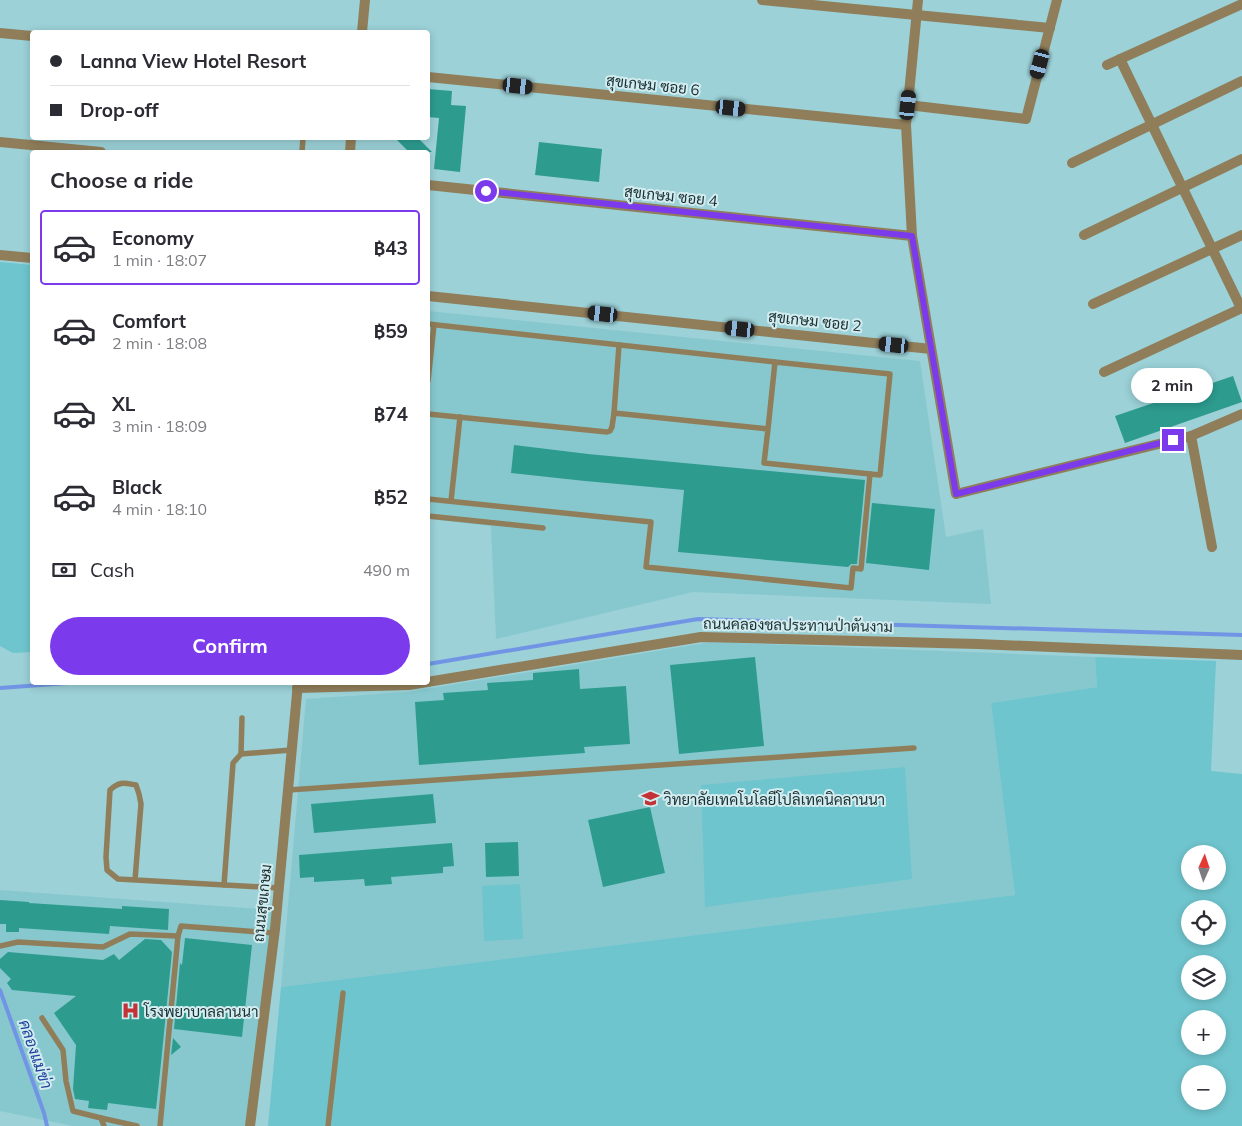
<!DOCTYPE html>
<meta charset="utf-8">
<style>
body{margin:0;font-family:Mulish,Sarabun,sans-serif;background:#f7f7f7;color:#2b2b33;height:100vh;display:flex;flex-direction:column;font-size:19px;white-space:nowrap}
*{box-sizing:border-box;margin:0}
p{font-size:16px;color:#7c7c81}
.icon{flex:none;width:28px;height:28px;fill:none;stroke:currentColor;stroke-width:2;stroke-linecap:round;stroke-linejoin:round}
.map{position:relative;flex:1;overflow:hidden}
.panel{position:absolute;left:30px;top:150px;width:400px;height:535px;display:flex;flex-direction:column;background:#fff;border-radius:5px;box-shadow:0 2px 8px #0003}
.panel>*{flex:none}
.top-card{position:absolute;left:30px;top:30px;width:400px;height:110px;border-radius:5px;box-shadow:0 2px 8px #0003;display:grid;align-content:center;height:110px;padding:0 20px;background:#fff}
.needle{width:32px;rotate:3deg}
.fabs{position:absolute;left:1181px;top:845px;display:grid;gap:10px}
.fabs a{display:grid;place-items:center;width:45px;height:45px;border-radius:50%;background:#fff;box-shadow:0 2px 8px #0003;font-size:25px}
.end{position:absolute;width:22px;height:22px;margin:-11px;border:6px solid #7c3aed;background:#fff;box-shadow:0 0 0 2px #fff}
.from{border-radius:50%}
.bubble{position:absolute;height:35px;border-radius:18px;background:#fff;box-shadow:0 2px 8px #0003;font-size:16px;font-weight:700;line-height:35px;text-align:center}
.car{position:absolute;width:15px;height:30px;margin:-15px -8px;border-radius:6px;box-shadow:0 0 4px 1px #0007;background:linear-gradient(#222 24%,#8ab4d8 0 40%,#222 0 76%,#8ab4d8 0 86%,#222 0)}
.top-card b{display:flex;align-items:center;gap:18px;height:48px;font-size:19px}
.top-card b+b{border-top:1px solid #e1e1e2}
.top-card i{width:12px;height:12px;background:#2b2b33}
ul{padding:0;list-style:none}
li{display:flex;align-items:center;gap:15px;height:75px;margin:0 10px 8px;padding:0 10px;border:2px solid transparent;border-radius:5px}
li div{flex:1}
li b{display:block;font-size:19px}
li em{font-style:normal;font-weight:700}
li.on{border-color:#7c3aed}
li>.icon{width:45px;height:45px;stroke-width:1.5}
h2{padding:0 20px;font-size:22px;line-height:60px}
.pay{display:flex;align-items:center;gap:12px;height:55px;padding:0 20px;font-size:19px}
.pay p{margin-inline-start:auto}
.cta{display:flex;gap:10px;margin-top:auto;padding:10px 20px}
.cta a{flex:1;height:58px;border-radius:30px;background:#7c3aed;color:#fff;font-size:20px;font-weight:700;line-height:58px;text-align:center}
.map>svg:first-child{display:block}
.built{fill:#87c8ce}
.green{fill:#6fc5ce;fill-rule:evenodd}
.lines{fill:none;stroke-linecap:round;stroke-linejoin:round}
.stream{stroke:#7195e4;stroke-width:4}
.building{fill:#2d9c8f}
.service{stroke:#907e5a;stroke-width:5.5}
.minor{stroke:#907e5a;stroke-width:10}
.route{stroke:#7c3aed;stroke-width:6}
.labels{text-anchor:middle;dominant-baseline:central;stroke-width:4;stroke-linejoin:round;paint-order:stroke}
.street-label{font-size:15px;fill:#1a2f32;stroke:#d2ecef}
.poi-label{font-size:15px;fill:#1a2f32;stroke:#d2ecef;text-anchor:start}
.water-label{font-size:16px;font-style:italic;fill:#1f439d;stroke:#d2ecef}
</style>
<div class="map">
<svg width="1242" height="1126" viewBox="0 0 1242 1126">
<rect width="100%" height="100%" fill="#9bd1d7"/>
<g class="built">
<polygon points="428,311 920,361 946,537 983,529 991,604 693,592 496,639 491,526 428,519"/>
<polygon points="711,642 1095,657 1097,687 991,703 1015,895 281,987 306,699 407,692"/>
<polygon points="0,890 274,910 246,1126 73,1126 0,1111"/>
</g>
<g class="green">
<polygon points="0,262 32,265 32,652 13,653 0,646"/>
<path d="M 1095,657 L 1216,661 L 1211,771 L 1242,774 L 1242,1126 L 268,1126 L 281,987 L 1015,895 L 991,703 L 1097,687 ZM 1190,854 L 1218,854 L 1218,881 L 1190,881 ZM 1190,909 L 1218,909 L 1218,936 L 1190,936 ZM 1190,964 L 1218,964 L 1218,991 L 1190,991 ZM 1190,1019 L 1218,1019 L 1218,1046 L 1190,1046 ZM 1190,1074 L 1218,1074 L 1218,1101 L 1190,1101 Z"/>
<polygon points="905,767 912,879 705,907 701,785"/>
<polygon points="520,884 523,939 484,941 482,886"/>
</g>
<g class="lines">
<g class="stream">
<polyline points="428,664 698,619 1242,635"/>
<polyline points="0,688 81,682"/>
<polyline points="0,990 44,1113 47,1126"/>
</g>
</g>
<g class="building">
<polygon points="428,89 452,91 451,105 466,106 460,172 434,169 439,118 428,117"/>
<polygon points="395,138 418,138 432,152 409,152"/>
<polygon points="539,142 602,149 599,182 535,175"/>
<polygon points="1233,376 1242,402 1125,443 1115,416"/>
<polygon points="514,445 588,454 865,480 857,564 851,564 848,567 678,552 684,490 585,481 511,473"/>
<polygon points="872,503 935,509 929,570 866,563"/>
<polygon points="755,657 764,746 679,754 670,665"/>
<polygon points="579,669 580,689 626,686 630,744 584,747 585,753 419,765 415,702 444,700 443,693 488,690 487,683 533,680 533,673"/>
<polygon points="433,794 436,823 314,833 311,804"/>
<polygon points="650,807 665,873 603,887 588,820"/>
<polygon points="518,842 519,876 486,877 485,843"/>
<polygon points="452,843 454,866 443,867 443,873 391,877 392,884 365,886 364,879 314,882 314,877 300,878 299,855"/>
<polygon points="0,900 29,902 29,903 122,909 122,906 169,909 168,930 110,926 109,934 19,928 19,932 6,932 6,924 0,924"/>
<polygon points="185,938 252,945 242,1037 174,1029 180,963 182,965"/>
<polygon points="145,939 161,940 172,952 161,1063 156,1109 108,1103 107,1110 88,1108 89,1101 75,1099 73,1089 76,1045 54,1013 76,996 12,990 7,983 11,979 0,968 0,959 8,952 103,960 114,954 119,960"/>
<polygon points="173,1038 181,1047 171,1055"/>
</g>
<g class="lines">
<g class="service">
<polyline points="302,152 303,138"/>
<polyline points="428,324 775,362"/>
<polyline points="428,381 434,325"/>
<polyline points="614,413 619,345"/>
<polyline points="428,414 607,432 610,431 612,427 614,413 768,429 775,362 890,374 880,475 764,463 768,429"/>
<polyline points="428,499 651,522 646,567 851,588 853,568 861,569 870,474"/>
<polyline points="451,501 460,417"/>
<polyline points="428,516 543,528"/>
<polyline points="241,754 242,718"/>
<polyline points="288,790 914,748"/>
<path d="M 135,880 L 141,804 L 139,794 L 136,785 C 124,783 120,781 110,790 L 106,857 L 107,870 L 118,879 L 279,888"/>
<polyline points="224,885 233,763 241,754 291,750"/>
<polyline points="0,946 18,942 103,947 130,934 178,936 181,926 274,933"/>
<polyline points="42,1018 63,1050 66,1081 73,1111 101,1118 104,1126"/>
<polyline points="101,1118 137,1126"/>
<polyline points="160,1126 178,936"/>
<polyline points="328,1126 343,993"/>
</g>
<g class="minor">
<polyline points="762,0 1050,28"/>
<polyline points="918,0 906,125 912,236 956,494 1191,436 1242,414"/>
<polyline points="362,32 365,0"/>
<polyline points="0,33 32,36"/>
<polyline points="1120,59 1241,308"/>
<polyline points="1107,65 1242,4"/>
<polyline points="428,77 906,125"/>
<polyline points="908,105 1026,119 1057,0"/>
<polyline points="0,142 101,152"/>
<polyline points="350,152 351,138"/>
<polyline points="1072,163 1242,81"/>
<polyline points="428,185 912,236"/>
<polyline points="1084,235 1242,159"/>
<polyline points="0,255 32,258"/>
<polyline points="428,296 931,349"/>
<polyline points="1093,304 1242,235"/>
<polyline points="1104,372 1242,308"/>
<polyline points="1191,436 1212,547"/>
<polyline points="297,688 409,685 701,637 978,644 1242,655"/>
<polyline points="250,1126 275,929 298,683"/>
</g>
</g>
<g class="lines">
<polyline class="route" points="486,191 912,236 956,494 1173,440"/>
</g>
<defs>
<symbol id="university-bare" viewBox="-9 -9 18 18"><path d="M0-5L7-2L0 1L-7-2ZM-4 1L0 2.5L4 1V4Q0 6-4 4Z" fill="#c23236" stroke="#d2ecef" stroke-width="2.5" paint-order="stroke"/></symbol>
<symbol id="hospital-bare" viewBox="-9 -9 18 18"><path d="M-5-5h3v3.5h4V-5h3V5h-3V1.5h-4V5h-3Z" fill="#c23236" stroke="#d2ecef" stroke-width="2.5" paint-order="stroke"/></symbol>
</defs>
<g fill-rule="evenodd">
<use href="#university-bare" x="638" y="786" width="25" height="25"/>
<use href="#hospital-bare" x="118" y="998" width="25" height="25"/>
</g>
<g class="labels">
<g class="street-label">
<text transform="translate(653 85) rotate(6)">สุขเกษม ซอย 6</text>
<text transform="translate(671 196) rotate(6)">สุขเกษม ซอย 4</text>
<text transform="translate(815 321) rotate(6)">สุขเกษม ซอย 2</text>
<text transform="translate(798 625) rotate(1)">ถนนคลองชลประทานป่าตันงาม</text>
<text transform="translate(262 903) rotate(-84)">ถนนสุขเกษม</text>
</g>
<g class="poi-label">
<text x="664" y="799">วิทยาลัยเทคโนโลยีโปลิเทคนิคลานนา</text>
<text x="144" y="1011">โรงพยาบาลลานนา</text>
</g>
<g class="water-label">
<text transform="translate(36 1054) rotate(71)">คลองแม่ข่า</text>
</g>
</g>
</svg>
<div class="fabs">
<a><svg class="needle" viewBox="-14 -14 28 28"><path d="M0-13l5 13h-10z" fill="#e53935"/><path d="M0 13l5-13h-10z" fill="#7c7c81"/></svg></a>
<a><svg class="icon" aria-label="locate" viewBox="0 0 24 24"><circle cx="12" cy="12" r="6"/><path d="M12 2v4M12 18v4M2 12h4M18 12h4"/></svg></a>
<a><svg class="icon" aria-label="layers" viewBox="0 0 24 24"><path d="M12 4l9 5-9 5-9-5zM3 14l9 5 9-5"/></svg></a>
<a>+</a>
<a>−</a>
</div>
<i class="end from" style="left:486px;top:191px"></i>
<i class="end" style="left:1173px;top:440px"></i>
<div class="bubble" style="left:1131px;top:368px;width:82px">2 min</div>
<i class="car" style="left:1040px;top:64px;rotate:195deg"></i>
<i class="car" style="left:518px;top:86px;rotate:96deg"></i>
<i class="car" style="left:908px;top:105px;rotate:6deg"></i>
<i class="car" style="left:731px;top:108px;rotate:96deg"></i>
<i class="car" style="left:603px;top:314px;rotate:276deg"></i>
<i class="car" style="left:740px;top:329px;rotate:276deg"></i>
<i class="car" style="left:894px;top:345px;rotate:276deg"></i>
<div class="top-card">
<b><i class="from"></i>Lanna View Hotel Resort</b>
<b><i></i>Drop-off</b>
</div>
<section class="panel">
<h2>Choose a ride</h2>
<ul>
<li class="on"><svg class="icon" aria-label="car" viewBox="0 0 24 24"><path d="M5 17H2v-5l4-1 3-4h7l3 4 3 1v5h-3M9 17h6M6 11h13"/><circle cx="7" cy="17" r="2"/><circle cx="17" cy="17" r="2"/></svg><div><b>Economy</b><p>1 min · 18:07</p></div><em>฿43</em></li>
<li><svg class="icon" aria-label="car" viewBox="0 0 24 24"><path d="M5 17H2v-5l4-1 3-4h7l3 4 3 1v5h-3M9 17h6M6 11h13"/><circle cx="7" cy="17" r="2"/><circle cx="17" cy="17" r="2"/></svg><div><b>Comfort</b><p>2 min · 18:08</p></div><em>฿59</em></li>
<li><svg class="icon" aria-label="car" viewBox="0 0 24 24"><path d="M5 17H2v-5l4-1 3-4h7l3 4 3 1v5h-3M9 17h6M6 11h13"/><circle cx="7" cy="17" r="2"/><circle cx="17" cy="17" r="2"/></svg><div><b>XL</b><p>3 min · 18:09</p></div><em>฿74</em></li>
<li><svg class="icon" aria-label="car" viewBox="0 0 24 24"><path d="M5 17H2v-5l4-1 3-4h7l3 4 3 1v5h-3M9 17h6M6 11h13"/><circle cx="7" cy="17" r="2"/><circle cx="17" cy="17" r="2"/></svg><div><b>Black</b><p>4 min · 18:10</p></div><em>฿52</em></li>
</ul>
<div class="pay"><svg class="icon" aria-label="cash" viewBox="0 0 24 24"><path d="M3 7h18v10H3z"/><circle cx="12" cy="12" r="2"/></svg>Cash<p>490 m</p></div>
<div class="cta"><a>Confirm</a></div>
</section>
</div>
